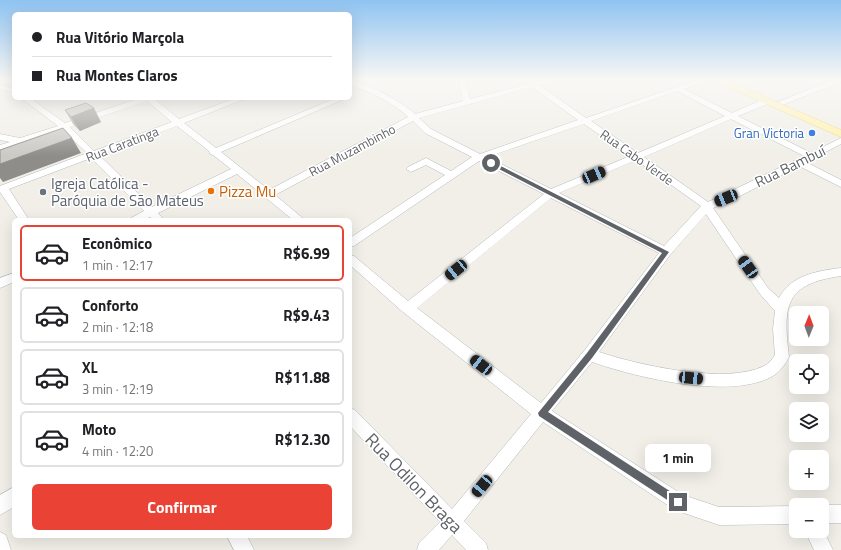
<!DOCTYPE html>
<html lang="pt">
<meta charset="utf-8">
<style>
body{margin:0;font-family:"Titillium Web",sans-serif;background:#f2f2f2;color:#202124;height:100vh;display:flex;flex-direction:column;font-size:15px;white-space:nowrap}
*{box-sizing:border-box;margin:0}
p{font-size:13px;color:#757577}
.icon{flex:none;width:22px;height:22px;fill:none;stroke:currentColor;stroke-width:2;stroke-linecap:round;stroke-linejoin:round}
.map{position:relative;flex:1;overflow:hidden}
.panel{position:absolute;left:12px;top:218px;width:340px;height:320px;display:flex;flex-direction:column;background:#fff;border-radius:6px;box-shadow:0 4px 16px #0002}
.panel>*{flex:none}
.hud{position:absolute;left:12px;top:12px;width:340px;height:88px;border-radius:6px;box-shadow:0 4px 16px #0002;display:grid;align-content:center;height:88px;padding:0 20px;background:#fff}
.needle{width:26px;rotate:1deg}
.buttons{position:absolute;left:789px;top:306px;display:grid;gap:8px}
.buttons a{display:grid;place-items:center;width:40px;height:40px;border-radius:6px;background:#fff;box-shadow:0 4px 16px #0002;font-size:20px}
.end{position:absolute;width:18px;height:18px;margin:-9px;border:5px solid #5f6368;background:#fff;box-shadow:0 0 0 2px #fff}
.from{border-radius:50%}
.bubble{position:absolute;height:28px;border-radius:6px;background:#fff;box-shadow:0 4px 16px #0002;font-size:13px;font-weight:700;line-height:28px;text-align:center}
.car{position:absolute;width:12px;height:24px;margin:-12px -6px;border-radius:5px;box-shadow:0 0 3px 1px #0007;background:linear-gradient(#222 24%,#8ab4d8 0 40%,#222 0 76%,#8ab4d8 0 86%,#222 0)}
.hud b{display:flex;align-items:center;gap:14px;height:38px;font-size:15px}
.hud b+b{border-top:1px solid #e0e0e0}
.hud i{width:10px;height:10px;background:#202124}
ul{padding:7px 0 0;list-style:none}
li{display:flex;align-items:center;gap:12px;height:56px;margin:0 8px 6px;padding:0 12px;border:2px solid #e0e0e0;border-radius:6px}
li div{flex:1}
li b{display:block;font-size:15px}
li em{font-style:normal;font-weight:700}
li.current{border-color:#ea4335}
li>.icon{width:36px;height:36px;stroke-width:1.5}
.button{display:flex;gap:8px;margin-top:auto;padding:8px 20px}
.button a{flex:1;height:46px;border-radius:6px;background:#ea4335;color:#fff;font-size:16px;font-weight:700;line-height:46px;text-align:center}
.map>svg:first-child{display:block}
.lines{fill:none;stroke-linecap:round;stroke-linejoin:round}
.minor-casing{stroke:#b5b8bc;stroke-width:1}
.major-casing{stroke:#f2c960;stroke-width:1}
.minor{fill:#fff;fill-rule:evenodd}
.major{fill:#fff2af;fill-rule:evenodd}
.wall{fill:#afaea9}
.shaded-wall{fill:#8f8d8a}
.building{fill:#cccac5;stroke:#8f8d8a}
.route{fill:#5f6368}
.shop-dot{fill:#3f7fe0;stroke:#fff;stroke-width:1.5}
.food-dot{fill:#e8710a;stroke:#fff;stroke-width:1.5}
.worship-dot{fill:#6b7280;stroke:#fff;stroke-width:1.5}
.labels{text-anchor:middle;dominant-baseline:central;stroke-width:3;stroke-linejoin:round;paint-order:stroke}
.far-shop-label{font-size:13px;fill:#366cbe;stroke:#fff;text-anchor:end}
.far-street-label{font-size:13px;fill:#5f6368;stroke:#fff}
.street-label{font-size:15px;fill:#5f6368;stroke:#fff}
.worship-label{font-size:15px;fill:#5b616d;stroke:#fff;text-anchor:start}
.food-label{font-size:15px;fill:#c56008;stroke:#fff;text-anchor:start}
.near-street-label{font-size:18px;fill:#5f6368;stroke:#fff}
</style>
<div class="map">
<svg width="841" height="550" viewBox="0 0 841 550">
<rect width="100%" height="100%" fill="#f1efe8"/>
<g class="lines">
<defs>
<g id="minor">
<path d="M 458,79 L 465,79 L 470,99 L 529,84 L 527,79 L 533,79 L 535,82 L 547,79 L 557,79 L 557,81 L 539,85 L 586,118 L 700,79 L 704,81 L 703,83 L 684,89 L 732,113 L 764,99 L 770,99 L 770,103 L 738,116 L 811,153 L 841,138 L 841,144 L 806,162 L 841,180 L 841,187 L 799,166 L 730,201 L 713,208 L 768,288 L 779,298 C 791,275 817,271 841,268 L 841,276 C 784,284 783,306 789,357 C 786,363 781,370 776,374 C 735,402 635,377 592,362 L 552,411 L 683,495 L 719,507 L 796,506 L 796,524 L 719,525 L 678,511 L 672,508 L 543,422 L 464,521 L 486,543 L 488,550 L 466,550 L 452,535 L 439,550 L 417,550 L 419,543 L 440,522 L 350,426 L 350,408 L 355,410 L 452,509 L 531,414 L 403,312 L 350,265 L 350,255 L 354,256 L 408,301 L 544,194 L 479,161 L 354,246 L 350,247 L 350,238 L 445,175 L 426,165 L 411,172 L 406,169 L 408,167 L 426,158 L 451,171 L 472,157 L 425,133 L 413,121 L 275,195 L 305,220 L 293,220 L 237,174 L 158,213 L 164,220 L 153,220 L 150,217 L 144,220 L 130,220 L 131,218 L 144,211 L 91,158 L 9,189 L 29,220 L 19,220 L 0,192 L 0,186 L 87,153 L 63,130 L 0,151 L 0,145 L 10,142 L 0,140 L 0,134 L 20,138 L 58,126 L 21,98 L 30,98 L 65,123 L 140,98 L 153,98 L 179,119 L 236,98 L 247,98 L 184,123 L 216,148 L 336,98 L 347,98 L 221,152 L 269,190 L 408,117 C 393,102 370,92 350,85 L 350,80 C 370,85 400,100 415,114 L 463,101 ZM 532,87 L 578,120 L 480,154 L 431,129 L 419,118 ZM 677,91 L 725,116 L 638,153 L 591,121 ZM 147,101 L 172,122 L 94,151 L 70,127 ZM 731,119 L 804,156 L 708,202 L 644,157 ZM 584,124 L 630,156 L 551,189 L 487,157 ZM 177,126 L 209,151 L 210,154 L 213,155 L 231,169 L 152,207 L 99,155 ZM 636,160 L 701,206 L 664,246 L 559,193 ZM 551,198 L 659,253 L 584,351 L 541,403 L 417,308 ZM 706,214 L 760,294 L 775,311 L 773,329 L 775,355 C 772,359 769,364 764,366 C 727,385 638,365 599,352 L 670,255 Z"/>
<polygon points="835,79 841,79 841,82 785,104 782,104 778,102"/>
<polygon points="0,85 14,89 14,93 0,89"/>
<polygon points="14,273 14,282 0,288 0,278"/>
<polygon points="14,487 14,507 0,515 0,495"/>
<rect x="822" y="505" width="19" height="18"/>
<polygon points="822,528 833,550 814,550 805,531 822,531"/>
<polygon points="0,532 6,535 11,550 0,550"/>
<polygon points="227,536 247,536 254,550 234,550"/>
</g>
<polygon id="major" points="712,79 724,79 841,130 841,137 714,81"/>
</defs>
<use href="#minor" class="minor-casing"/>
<use href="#major" class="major-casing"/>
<use href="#minor" class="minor"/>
<use href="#major" class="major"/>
</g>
<polygon class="wall" points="65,110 101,122 80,131 73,124"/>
<g class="shaded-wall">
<polygon points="94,108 101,122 80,131 71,117"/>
<polygon points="72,138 81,153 3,182 0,178 0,164"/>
</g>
<g class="building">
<polygon points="86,103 94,108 71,117 65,110"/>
<polygon points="63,128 72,138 0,164 0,150"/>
</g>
<linearGradient id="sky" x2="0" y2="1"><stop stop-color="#8fc3f1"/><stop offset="0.51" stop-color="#f9f8f5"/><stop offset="1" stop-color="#f9f8f5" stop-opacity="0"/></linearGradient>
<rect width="841" height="156" fill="url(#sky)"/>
<polygon class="route" points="491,161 669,252 592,358 548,412 682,499 683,502 682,505 678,507 675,505 539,416 538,413 587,353 662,253 489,164 489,163"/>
<circle class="shop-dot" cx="812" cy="133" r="4"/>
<circle class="food-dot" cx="211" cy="191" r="4"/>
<circle class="worship-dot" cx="43" cy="192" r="4"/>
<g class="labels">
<g class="far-shop-label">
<text x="804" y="133">Gran Victoria</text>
</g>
<g class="far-street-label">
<text transform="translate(122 144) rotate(-21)">Rua Caratinga</text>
<text transform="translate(352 150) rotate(-28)">Rua Muzambinho</text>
<text transform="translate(637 157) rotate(35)">Rua Cabo Verde</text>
</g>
<g class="street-label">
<text transform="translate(790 166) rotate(-26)">Rua Bambuí</text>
</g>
<g class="worship-label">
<text x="51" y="183">Igreja Católica -<tspan x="51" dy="17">Paróquia de São Mateus</tspan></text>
</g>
<g class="food-label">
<text x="219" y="191">Pizza Mu</text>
</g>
<g class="near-street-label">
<text transform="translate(414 483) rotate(46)">Rua Odilon Braga</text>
</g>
</g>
</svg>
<div class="buttons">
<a><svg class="needle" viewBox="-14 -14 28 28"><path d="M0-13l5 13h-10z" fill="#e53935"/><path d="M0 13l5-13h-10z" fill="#757577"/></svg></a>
<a><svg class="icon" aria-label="locate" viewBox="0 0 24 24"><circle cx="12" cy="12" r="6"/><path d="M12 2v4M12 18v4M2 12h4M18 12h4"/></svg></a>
<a><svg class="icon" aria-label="layers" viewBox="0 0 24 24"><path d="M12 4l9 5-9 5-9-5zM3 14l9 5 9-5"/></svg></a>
<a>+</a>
<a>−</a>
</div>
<i class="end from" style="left:491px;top:163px"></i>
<i class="end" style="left:678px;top:502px"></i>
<div class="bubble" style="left:645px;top:444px;width:66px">1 min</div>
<i class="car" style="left:594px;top:175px;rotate:67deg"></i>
<i class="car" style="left:726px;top:198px;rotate:248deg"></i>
<i class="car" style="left:748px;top:267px;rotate:325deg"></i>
<i class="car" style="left:456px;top:270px;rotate:231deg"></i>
<i class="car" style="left:481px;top:365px;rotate:308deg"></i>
<i class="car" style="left:691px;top:378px;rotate:95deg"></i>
<i class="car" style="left:482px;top:486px;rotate:220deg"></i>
<div class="hud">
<b><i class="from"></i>Rua Vitório Marçola</b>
<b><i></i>Rua Montes Claros</b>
</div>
<section class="panel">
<ul>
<li class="current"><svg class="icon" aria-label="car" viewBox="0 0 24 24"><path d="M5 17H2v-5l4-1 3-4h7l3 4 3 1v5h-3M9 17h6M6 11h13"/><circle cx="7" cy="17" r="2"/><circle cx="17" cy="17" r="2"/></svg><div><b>Econômico</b><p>1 min · 12:17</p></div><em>R$6.99</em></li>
<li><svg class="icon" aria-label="car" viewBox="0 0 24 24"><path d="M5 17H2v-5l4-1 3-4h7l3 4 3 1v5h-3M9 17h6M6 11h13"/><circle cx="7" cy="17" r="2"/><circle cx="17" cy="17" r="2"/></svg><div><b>Conforto</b><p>2 min · 12:18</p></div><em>R$9.43</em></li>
<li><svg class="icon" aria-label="car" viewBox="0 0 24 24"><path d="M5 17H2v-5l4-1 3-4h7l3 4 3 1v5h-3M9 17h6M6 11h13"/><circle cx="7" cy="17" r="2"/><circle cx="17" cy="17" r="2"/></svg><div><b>XL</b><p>3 min · 12:19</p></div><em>R$11.88</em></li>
<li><svg class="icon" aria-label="car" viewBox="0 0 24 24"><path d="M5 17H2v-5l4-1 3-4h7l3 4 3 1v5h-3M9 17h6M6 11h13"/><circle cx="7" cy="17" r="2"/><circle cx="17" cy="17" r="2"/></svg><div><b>Moto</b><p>4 min · 12:20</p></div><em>R$12.30</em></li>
</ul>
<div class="button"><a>Confirmar</a></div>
</section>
</div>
